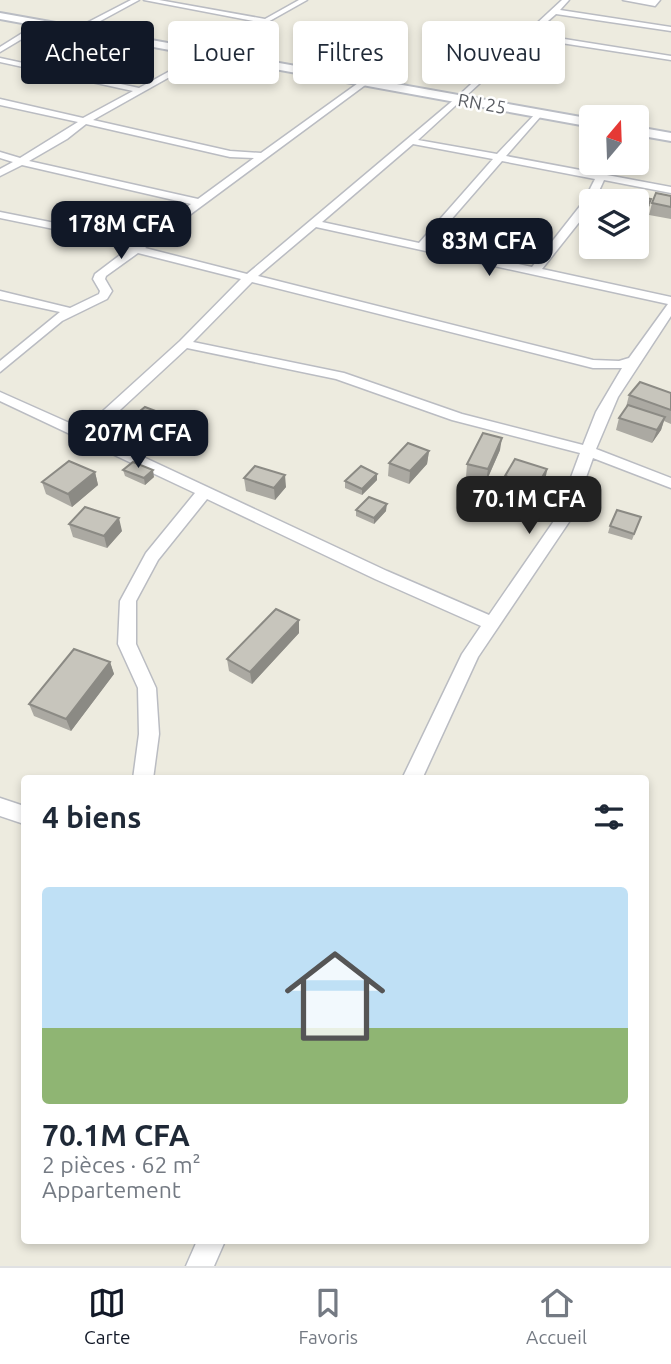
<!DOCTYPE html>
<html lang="fr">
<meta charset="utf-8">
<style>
:root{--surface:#fff;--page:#f2f2f3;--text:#1f2937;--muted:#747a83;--line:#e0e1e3;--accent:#111827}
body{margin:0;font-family:Ubuntu,sans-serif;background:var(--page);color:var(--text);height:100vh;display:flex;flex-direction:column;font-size:26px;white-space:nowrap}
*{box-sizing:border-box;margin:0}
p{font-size:23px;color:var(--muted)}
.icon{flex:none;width:38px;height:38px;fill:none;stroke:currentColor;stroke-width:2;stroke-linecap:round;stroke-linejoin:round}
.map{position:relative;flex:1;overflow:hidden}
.details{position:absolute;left:21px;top:775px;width:628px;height:469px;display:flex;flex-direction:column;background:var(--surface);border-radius:7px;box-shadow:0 4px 10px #0003}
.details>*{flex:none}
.guide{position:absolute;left:21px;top:21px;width:630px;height:63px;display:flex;gap:14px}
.needle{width:46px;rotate:19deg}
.tools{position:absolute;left:579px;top:105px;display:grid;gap:14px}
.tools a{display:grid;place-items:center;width:70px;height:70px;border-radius:7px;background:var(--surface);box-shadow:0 4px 10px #0003;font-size:35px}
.price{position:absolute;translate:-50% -60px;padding:0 16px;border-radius:14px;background:var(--accent);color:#fff;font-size:23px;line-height:46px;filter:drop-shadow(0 2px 4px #0008)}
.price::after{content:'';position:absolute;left:50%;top:42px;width:21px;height:16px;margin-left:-10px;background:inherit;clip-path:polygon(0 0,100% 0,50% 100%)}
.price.current{background:#222;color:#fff}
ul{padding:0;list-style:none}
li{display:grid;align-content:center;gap:14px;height:371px;padding:0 21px}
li+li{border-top:2px solid var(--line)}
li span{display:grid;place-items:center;height:217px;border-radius:7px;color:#555}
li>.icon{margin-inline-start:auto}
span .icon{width:126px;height:126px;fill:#fffc;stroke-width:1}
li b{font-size:30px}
h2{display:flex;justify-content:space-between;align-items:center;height:84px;padding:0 21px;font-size:30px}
.pill{padding:0 24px;border-radius:7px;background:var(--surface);box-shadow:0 4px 10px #0003;font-size:24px;line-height:63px}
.pill.current{background:var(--accent);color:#fff}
.menu{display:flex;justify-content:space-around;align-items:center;height:98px;border-top:2px solid var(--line);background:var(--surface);font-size:19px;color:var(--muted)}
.menu a{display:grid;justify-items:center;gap:4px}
.menu .current{color:var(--accent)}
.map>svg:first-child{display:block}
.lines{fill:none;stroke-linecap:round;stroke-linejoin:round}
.street-casing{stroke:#babcc2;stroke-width:3}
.secondary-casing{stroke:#babdc4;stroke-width:4}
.street{fill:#fff;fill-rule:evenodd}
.secondary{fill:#fff;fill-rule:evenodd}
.wall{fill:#aba9a2}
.shaded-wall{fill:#8b8a84}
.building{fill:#c7c5bc;stroke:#8b8a84;stroke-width:2}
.labels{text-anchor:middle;stroke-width:5;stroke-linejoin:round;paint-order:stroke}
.far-street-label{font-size:18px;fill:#585b61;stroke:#fff}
</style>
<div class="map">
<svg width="671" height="1266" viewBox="0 0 671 1266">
<rect width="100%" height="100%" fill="#edebdf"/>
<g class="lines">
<defs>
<path id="street" d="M131 0H139L80 32 73 30Z
M144 0H159L265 19 299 0H307L93 120 230 151 261 153 361 81 368 83 145 248 247 274 456 98 562 0H569L560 10 671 27V31L556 14 533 34 671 56V60L529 38 418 140 497 154 538 111 541 112V116L506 156 671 187V193L604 180 592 206 542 269 671 297V316L618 397 596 449 671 478V488L593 458 571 519 478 657 422 779H402L462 654 481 626 375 579 207 499 158 560 136 601V644L156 688 159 734 153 779H133L139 734 138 688 118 644 120 601 146 553 195 493 0 401V392L83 429 180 341 241 279 138 253 106 276 105 279 112 291 107 299 62 321 0 372V361L60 312 0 299V291L70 308 99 294 100 291 93 279 95 274 128 249 88 236 0 218V212L90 230 135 244 191 204 22 165 0 176V169L13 162 0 158V152L20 158 78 122 0 105V99L83 118 133 91 0 62V58L139 88 259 22ZM86 124 230 157 254 158 198 199 29 161 67 139ZM413 144 493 159 419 243 322 222ZM502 161 595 179 584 201 532 267 429 245ZM316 227 668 304 629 358 619 361 593 360 258 276ZM252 282 593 368H622L596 412 583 445 462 414 344 373 193 342ZM187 348 336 379 452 420 580 453 556 518 489 615 387 571 94 434Z
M623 0H660L655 6Z
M40 22 47 24 0 52V47Z
M0 798 24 806V824L0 816Z
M197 1241H225L214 1266H186Z"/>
<path id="secondary" d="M0 13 592 119V127L0 19Z
M637 127 671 133V141L637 135Z"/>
</defs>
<!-- street casing -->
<use href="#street" class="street-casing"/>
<!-- secondary casing -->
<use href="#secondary" class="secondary-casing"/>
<!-- street -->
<use href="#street" class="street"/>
<!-- secondary -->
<use href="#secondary" class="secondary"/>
</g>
<!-- wall -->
<path class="wall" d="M671 196V219L649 215 652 203Z
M592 201V219L582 217 585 206Z
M637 201 650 205 647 212 640 211 637 219Z
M671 393V424L664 421 661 430 652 443 616 430 619 418 627 408 626 407 629 395Z
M129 420 176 430 160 444 131 433Z
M500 450 486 482 466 477 467 464Z
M429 451 427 464 409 484 388 476 389 463Z
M547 469 545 482 535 499 503 489 505 476Z
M123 470 154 477 145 485 125 476Z
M95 472 98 485 72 507 46 494 42 482Z
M377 474V480L362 495 345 488V481Z
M244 478 286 487 275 500 246 491Z
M356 510 386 511 374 524 356 516Z
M641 517 632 540 608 533 610 526Z
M69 524 122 531 107 548 73 537Z
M299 620V633L252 684 229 671 227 659Z
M110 662 114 674 71 731 34 716 29 704Z"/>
<!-- shaded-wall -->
<path class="shaded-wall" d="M665 417 661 430 652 443 657 430Z
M174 418 176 430 160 444 158 431Z
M502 438 500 450 486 482 488 469Z
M429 451 427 464 409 484 410 471Z
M547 469 545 482 535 499 537 486Z
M153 470 154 477 145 485 144 478Z
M95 472 98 485 72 507 68 494Z
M377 474V480L362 495V489Z
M285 475 286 487 275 500 274 488Z
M387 504 386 511 374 524V518Z
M119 518 122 531 107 548 104 536Z
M299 620V633L252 684 250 672Z
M110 662 114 674 71 731 66 719Z"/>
<!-- building -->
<path class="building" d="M656 193 671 196V207L652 203Z
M633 196 651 199 648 206 637 204V201H630Z
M590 198 608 201H592V207L585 206Z
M637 205 642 206 637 217Z
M640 382 671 393V410L629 395Z
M628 405 665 417 657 430 619 418Z
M145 407 174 418 158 431 129 420Z
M483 433 502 438 488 469 467 464Z
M408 443 429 451 410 471 389 463Z
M515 459 547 469 537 486 505 476Z
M69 461 95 472 68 494 42 482Z
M133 462 153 470 144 478 123 470Z
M255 466 285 475 274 488 244 478Z
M361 466 377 474 362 489 345 481Z
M369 497 387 504 374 518 356 510Z
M85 507 119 518 104 536 69 524Z
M617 510 641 517 634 534 610 526Z
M276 609 299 620 250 672 227 659Z
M74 649 110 662 66 719 29 704Z"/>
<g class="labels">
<!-- far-street labels -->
<g class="far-street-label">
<text transform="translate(482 104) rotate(10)" y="6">RN 25</text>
</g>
</g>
</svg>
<div class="tools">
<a><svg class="needle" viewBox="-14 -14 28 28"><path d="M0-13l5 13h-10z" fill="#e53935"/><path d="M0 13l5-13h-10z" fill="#747a83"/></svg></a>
<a><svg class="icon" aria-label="layers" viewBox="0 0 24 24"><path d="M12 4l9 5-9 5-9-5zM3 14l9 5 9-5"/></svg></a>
</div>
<b class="price" style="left:121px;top:261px">178M CFA</b>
<b class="price" style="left:489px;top:278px">83M CFA</b>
<b class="price" style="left:138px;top:470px">207M CFA</b>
<b class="price current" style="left:529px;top:536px">70.1M CFA</b>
<div class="guide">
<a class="pill current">Acheter</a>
<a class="pill">Louer</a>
<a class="pill">Filtres</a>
<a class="pill">Nouveau</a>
</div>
<section class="details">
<h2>4 biens<svg class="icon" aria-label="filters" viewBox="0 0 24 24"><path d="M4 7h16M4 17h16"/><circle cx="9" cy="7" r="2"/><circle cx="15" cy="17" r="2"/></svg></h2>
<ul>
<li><span style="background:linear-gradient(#bfe0f5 65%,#8fb573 0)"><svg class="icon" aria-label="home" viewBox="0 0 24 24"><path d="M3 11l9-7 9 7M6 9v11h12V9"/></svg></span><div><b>70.1M CFA</b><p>2 pièces · 62 m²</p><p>Appartement</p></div></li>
</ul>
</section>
</div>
<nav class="menu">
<a class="current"><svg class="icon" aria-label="map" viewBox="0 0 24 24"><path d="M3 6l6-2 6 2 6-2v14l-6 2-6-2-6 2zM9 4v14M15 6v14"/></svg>Carte</a>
<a><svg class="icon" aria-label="saved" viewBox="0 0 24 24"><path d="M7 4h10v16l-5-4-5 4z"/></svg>Favoris</a>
<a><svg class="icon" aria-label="home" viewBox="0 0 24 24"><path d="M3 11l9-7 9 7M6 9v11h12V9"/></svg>Accueil</a>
</nav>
